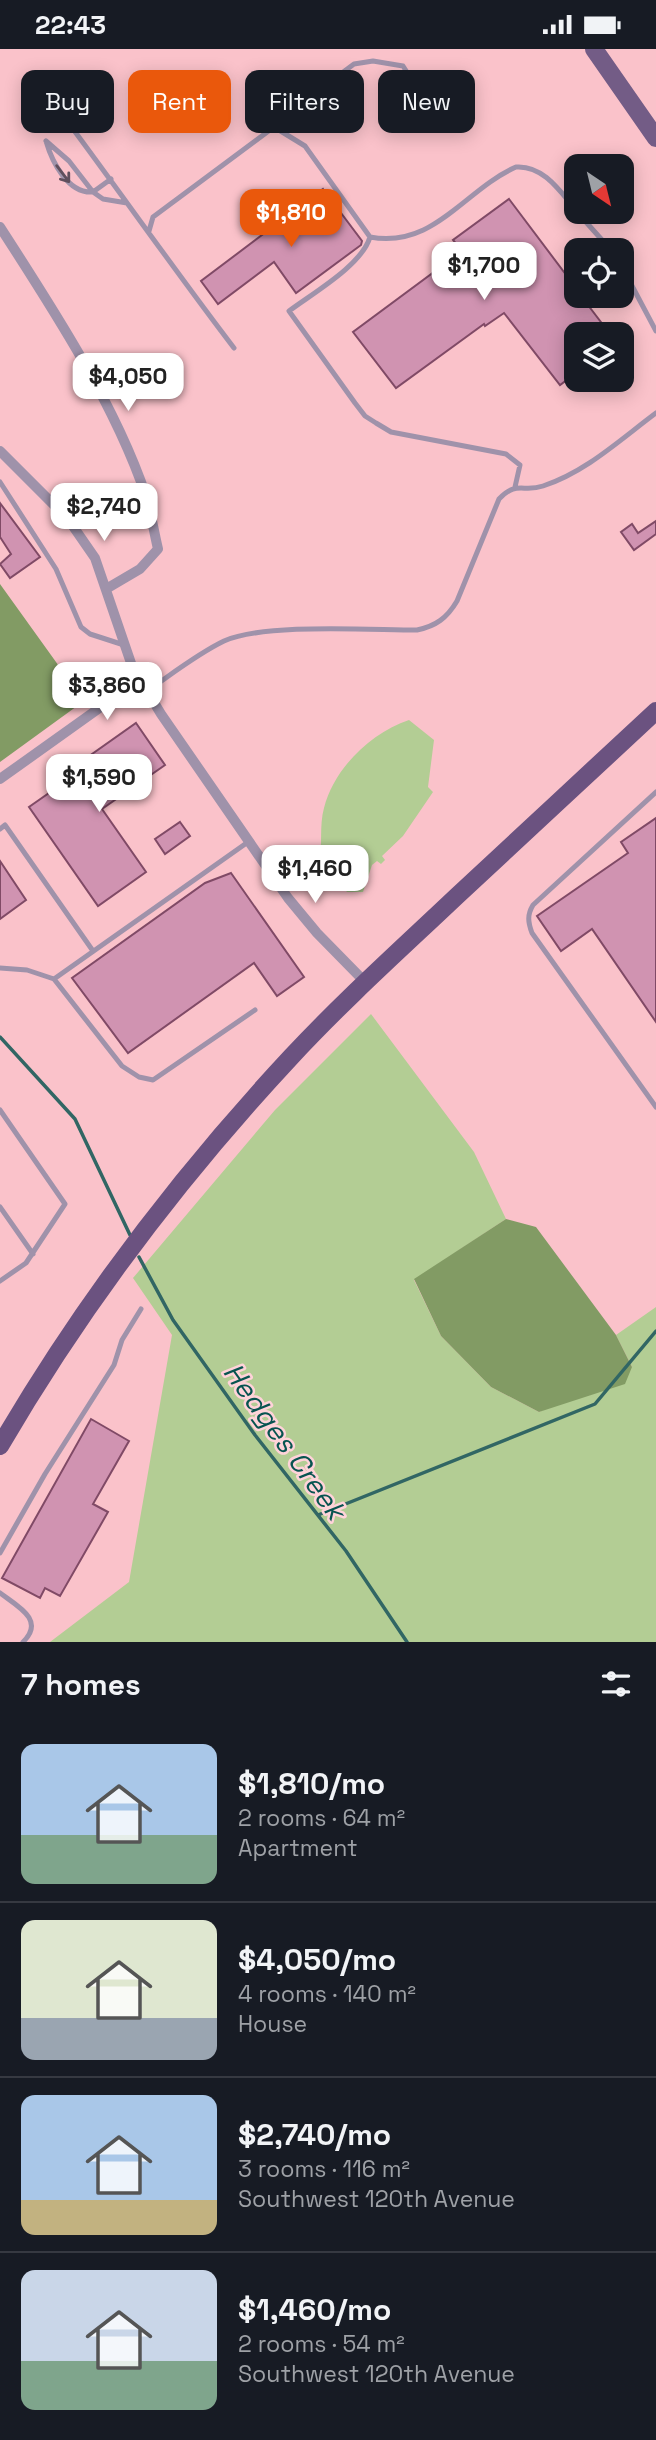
<!DOCTYPE html>
<meta charset="utf-8">
<style>
:root{--surface:#171b24;--page:#20242c;--text:#f1f3f6;--muted:#9ea1a6;--line:#363941;--accent:#ea580c}
body{margin:0;font-family:"Space Grotesk",sans-serif;background:var(--page);color:var(--text);height:100vh;display:flex;flex-direction:column;font-size:26px;white-space:nowrap}
*{box-sizing:border-box;margin:0}
p{font-size:23px;color:var(--muted)}
.icon{flex:none;width:38px;height:38px;fill:none;stroke:currentColor;stroke-width:2;stroke-linecap:round;stroke-linejoin:round}
.map{position:relative;height:1593px;overflow:hidden}
.details{display:flex;flex-direction:column;background:var(--surface);flex:1}
.details>*{flex:none}
.hud{position:absolute;left:21px;top:21px;width:614px;height:63px;display:flex;gap:14px}
.needle{width:46px;rotate:145deg}
.controls{position:absolute;left:564px;top:105px;display:grid;gap:14px}
.controls a{display:grid;place-items:center;width:70px;height:70px;border-radius:14px;background:var(--surface);box-shadow:0 4px 18px #0003;font-size:35px}
.price{position:absolute;translate:-50% -60px;padding:0 16px;border-radius:14px;background:#fff;color:#222;font-size:23px;line-height:46px;filter:drop-shadow(0 2px 4px #0008)}
.price::after{content:'';position:absolute;left:50%;top:42px;width:21px;height:16px;margin-left:-10px;background:inherit;clip-path:polygon(0 0,100% 0,50% 100%)}
.price.current{background:var(--accent);color:#fff}
ul{padding:0;list-style:none}
li{display:flex;align-items:center;gap:21px;height:175px;padding:0 21px}
li+li{border-top:2px solid var(--line)}
li span{display:grid;place-items:center;flex:none;width:196px;height:140px;border-radius:14px;color:#555}
li>.icon{margin-inline-start:auto}
span .icon{width:84px;height:84px;fill:#fffc;stroke-width:1}
li b{font-size:30px}
h2{display:flex;justify-content:space-between;align-items:center;height:84px;padding:0 21px;font-size:30px}
.pill{padding:0 24px;border-radius:14px;background:var(--surface);box-shadow:0 4px 18px #0003;font-size:24px;line-height:63px}
.pill.current{background:var(--accent);color:#fff}
.status{display:flex;justify-content:space-between;align-items:center;height:49px;padding:0 35px;background:var(--surface);direction:ltr}
.status svg{height:19px;fill:currentColor}
.map>svg:first-child{display:block}
.green{fill:#b3cd94}
.forest{fill:#829b64}
.lines{fill:none;stroke-linecap:round;stroke-linejoin:round}
.stream{stroke:#316664;stroke-width:3.5}
.building{fill:#d093b1;stroke:#804a66;stroke-width:2}
.service{stroke:#9f92aa;stroke-width:5}
.minor{stroke:#9f92aa;stroke-width:10}
.primary{stroke:#735c86;stroke-width:18}
.trunk{stroke:#6b5280;stroke-width:18}
.oneway{stroke:#604e5c}
.labels{text-anchor:middle;stroke-width:5;stroke-linejoin:round;paint-order:stroke}
.water-label{font-size:28px;font-style:italic;fill:#075450;stroke:#ffd3d9}
</style>
<div class="status"><b>22:43</b><svg viewBox="0 0 49 12"><path d="M0 12V9h3v3zM5 12V6h3v6zM10 12V3h3v9zM15 12V0h3v12zM26 1h20v11H26zM47 4h2v5h-2z"/></svg></div>
<div class="map">
<svg width="656" height="1593" viewBox="0 0 656 1593">
<rect width="100%" height="100%" fill="#fac2ca"/>
<!-- green -->
<path class="green" d="M409 671 434 691 428 738 433 743 403 787 382 807 385 811 381 815 377 812 372 816 363 843H347L330 822 319 814C323 796 319 777 324 759 334 719 371 684 409 671Z
M371 965 474 1103 506 1170 414 1231 441 1287 491 1338 539 1363 632 1318 616 1286 656 1258V1593H50L129 1533 172 1286 133 1229 275 1061Z"/>
<!-- forest -->
<path class="forest" d="M0 535 84 652 0 713Z
M506 1170 536 1178 616 1286 632 1318 625 1335 539 1363 491 1338 441 1287 414 1230Z"/>
<g class="lines">
<!-- stream -->
<path class="stream" d="M0 988 75 1070 130 1186
M139 1208 173 1271 255 1386 346 1502 407 1593
M318 1466 595 1355 656 1282"/>
</g>
<!-- building -->
<path class="building" d="M468 24 470 47 448 49 447 26Z
M323 140 362 192 361 196 296 244 274 213 218 255 201 232Z
M509 150 576 239V247H581L610 285H576V324L560 336 504 264 485 277 484 275 396 339 353 283 446 214 442 209 458 197 453 191Z
M0 454 40 508 10 529 0 515 11 505 0 488Z
M656 472V485L634 501 621 483 632 475 638 484Z
M136 674 165 716 102 760 146 823 98 857 29 758 89 716 85 710Z
M656 769V973L592 880 561 902 537 867 628 804 621 793Z
M180 773 190 787 165 805 155 790Z
M0 812 26 851 0 870Z
M231 824 304 928 277 947 254 914 128 1004 72 929 205 834Z
M91 1370 129 1392 93 1455 108 1463 60 1547 45 1539 40 1549 2 1529Z"/>
<g class="lines">
<!-- service -->
<path class="service" d="M413 37 436 38
M274 78 279 71 354 15 373 12 403 17 412 31 414 59
M73 80C127 153 179 227 234 299
M46 92 69 112 93 143 103 150 127 154
M46 92C52 113 68 145 93 143L111 130
M577 163 611 201
M149 182 153 168 274 78 305 97 370 188C362 216 313 244 289 262L355 354 365 367 376 374 391 383 506 405 520 416 515 438
M370 188C434 200 464 141 516 118 543 116 560 142 576 161
M621 216 656 282
M0 433 56 520 81 578 90 585 124 596
M147 642C172 625 197 605 224 592 265 574 369 581 417 581 436 577 447 569 457 552L499 450C517 431 523 444 543 437 586 423 621 390 656 364
M656 743 533 856C527 866 528 873 532 884L656 1058
M0 780 5 776 93 902
M0 919 27 921 54 930 248 793
M54 930 122 1017 139 1028 153 1031 255 961
M0 1061 65 1155 26 1214 0 1232
M0 1158 33 1205
M0 1504 45 1425 114 1316 122 1291 141 1260
M0 1544C17 1557 46 1571 23 1593"/>
<!-- minor -->
<path class="minor" d="M0 178C53 260 115 355 146 447 151 464 154 483 158 500L140 520 106 540
M0 402 68 470 95 509 132 617 161 665 288 849 317 884 365 933
M0 730 140 630"/>
<!-- primary -->
<path class="primary" d="M594 0 656 89"/>
<!-- trunk -->
<path class="trunk" d="M0 1397C81 1258 181 1126 291 1008 344 951 402 899 458 846 524 785 590 723 656 662"/>
</g>
<!-- one-way arrows -->
<defs><path id="oneway-shaft" d="M-6 0H5M1.5-3L5.5 0L1.5 3" fill="none" stroke-width="1.6" stroke-linecap="round" stroke-linejoin="round" transform="scale(1.75)"/></defs>
<use class="oneway" href="#oneway-shaft" transform="translate(63 125) rotate(53)"/>
<g class="labels">
<!-- water labels -->
<g class="water-label">
<text transform="translate(285 1392) rotate(54)" y="10">Hedges Creek</text>
</g>
</g>
</svg>
<div class="controls">
<a><svg class="needle" viewBox="-14 -14 28 28"><path d="M0-13l5 13h-10z" fill="#e53935"/><path d="M0 13l5-13h-10z" fill="#9ea1a6"/></svg></a>
<a><svg class="icon" aria-label="locate" viewBox="0 0 24 24"><circle cx="12" cy="12" r="6"/><path d="M12 2v4M12 18v4M2 12h4M18 12h4"/></svg></a>
<a><svg class="icon" aria-label="layers" viewBox="0 0 24 24"><path d="M12 4l9 5-9 5-9-5zM3 14l9 5 9-5"/></svg></a>
</div>
<b class="price current" style="left:291px;top:200px">$1,810</b>
<b class="price" style="left:484px;top:253px">$1,700</b>
<b class="price" style="left:128px;top:364px">$4,050</b>
<b class="price" style="left:104px;top:494px">$2,740</b>
<b class="price" style="left:107px;top:673px">$3,860</b>
<b class="price" style="left:99px;top:765px">$1,590</b>
<b class="price" style="left:315px;top:856px">$1,460</b>
<div class="hud">
<a class="pill">Buy</a>
<a class="pill current">Rent</a>
<a class="pill">Filters</a>
<a class="pill">New</a>
</div>
</div>
<section class="details">
<h2>7 homes<svg class="icon" aria-label="filters" viewBox="0 0 24 24"><path d="M4 7h16M4 17h16"/><circle cx="9" cy="7" r="2"/><circle cx="15" cy="17" r="2"/></svg></h2>
<ul>
<li><span style="background:linear-gradient(#a9c7e8 65%,#7fa58c 0)"><svg class="icon" aria-label="home" viewBox="0 0 24 24"><path d="M3 11l9-7 9 7M6 9v11h12V9"/></svg></span><div><b>$1,810/mo</b><p>2 rooms · 64 m²</p><p>Apartment</p></div></li>
<li><span style="background:linear-gradient(#dfe7d0 70%,#9aa5b1 0)"><svg class="icon" aria-label="home" viewBox="0 0 24 24"><path d="M3 11l9-7 9 7M6 9v11h12V9"/></svg></span><div><b>$4,050/mo</b><p>4 rooms · 140 m²</p><p>House</p></div></li>
<li><span style="background:linear-gradient(#a9c7e8 75%,#c2b280 0)"><svg class="icon" aria-label="home" viewBox="0 0 24 24"><path d="M3 11l9-7 9 7M6 9v11h12V9"/></svg></span><div><b>$2,740/mo</b><p>3 rooms · 116 m²</p><p>Southwest 120th Avenue</p></div></li>
<li><span style="background:linear-gradient(#c9d6e8 65%,#7fa58c 0)"><svg class="icon" aria-label="home" viewBox="0 0 24 24"><path d="M3 11l9-7 9 7M6 9v11h12V9"/></svg></span><div><b>$1,460/mo</b><p>2 rooms · 54 m²</p><p>Southwest 120th Avenue</p></div></li>
</ul>
</section>
